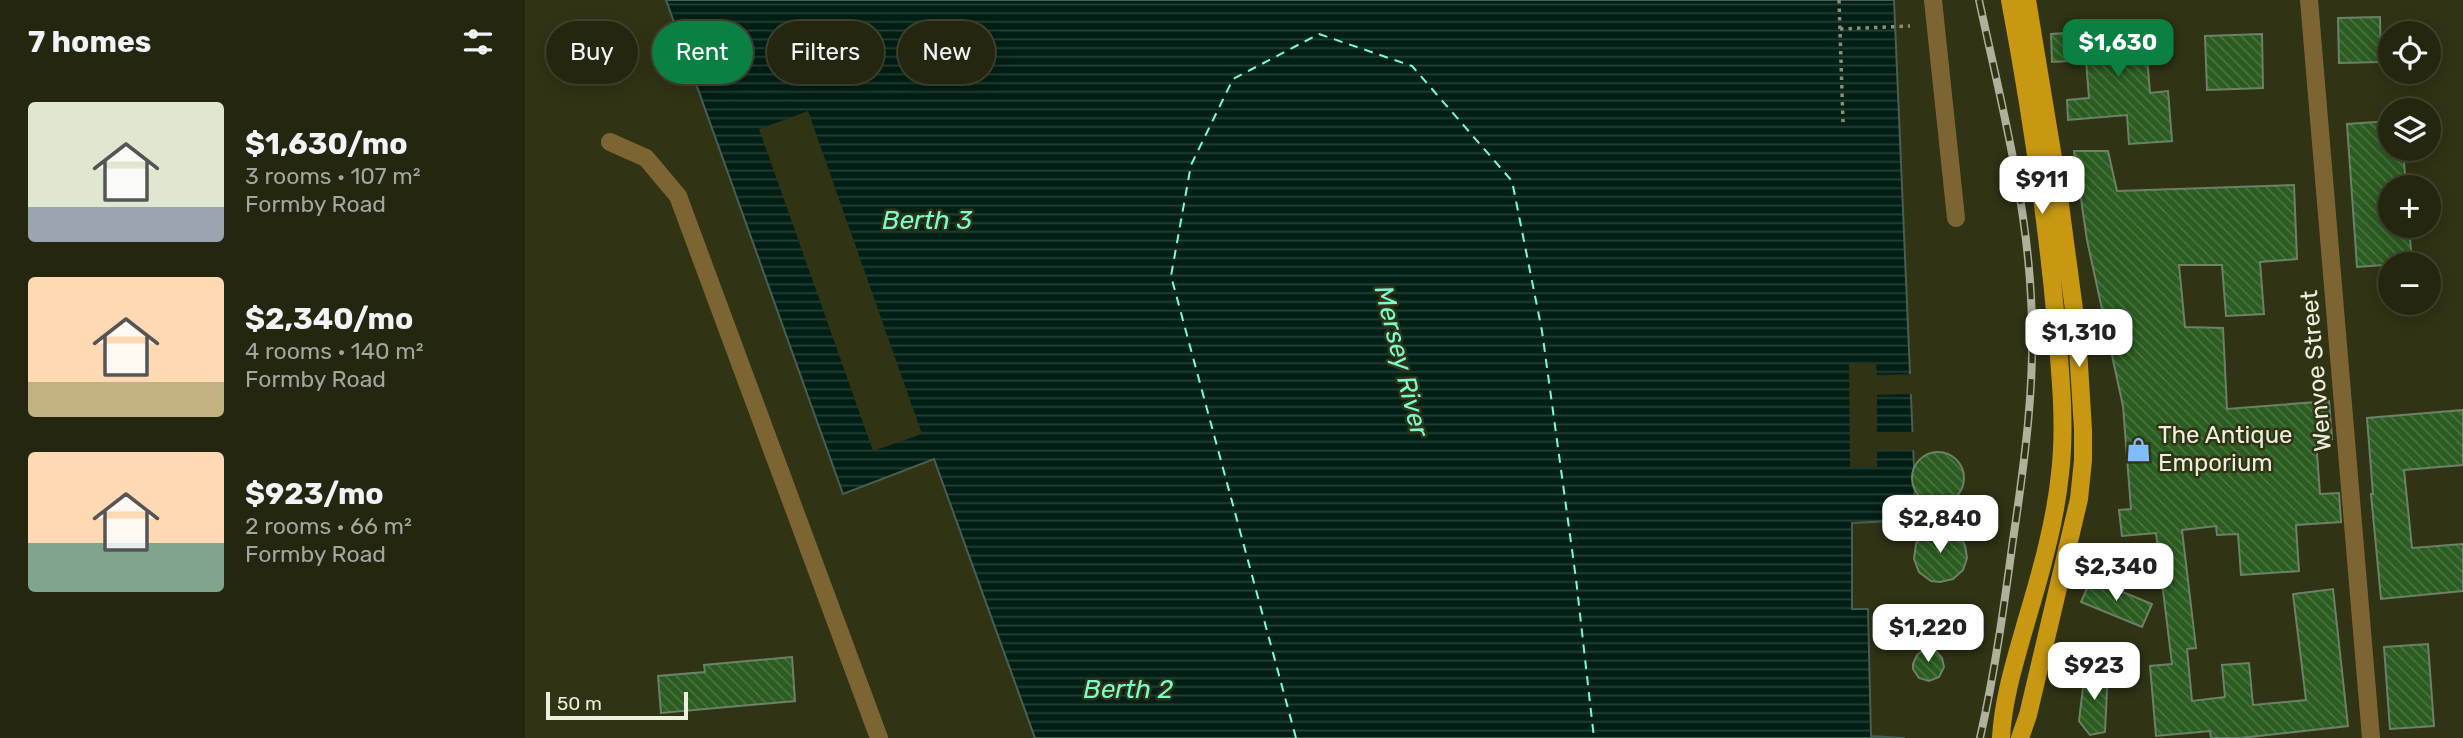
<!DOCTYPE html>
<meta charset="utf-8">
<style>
:root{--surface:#252610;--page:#2d2e19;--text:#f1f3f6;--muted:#a3a59f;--line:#424330;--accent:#0b8043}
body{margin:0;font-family:Rubik,sans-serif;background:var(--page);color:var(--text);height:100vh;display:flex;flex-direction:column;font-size:26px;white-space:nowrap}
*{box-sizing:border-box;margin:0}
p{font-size:23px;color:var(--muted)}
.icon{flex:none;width:38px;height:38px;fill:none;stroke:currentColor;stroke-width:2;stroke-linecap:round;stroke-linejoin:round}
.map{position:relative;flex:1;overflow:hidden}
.sheet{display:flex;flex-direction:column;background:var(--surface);width:525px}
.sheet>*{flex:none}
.banner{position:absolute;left:21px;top:21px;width:665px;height:63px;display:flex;gap:14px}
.controls{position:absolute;left:1853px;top:21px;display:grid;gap:14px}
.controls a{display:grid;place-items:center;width:63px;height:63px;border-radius:50%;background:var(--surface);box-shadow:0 4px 18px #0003,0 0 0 2px var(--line);font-size:35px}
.scale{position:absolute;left:21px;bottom:18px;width:142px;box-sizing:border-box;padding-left:7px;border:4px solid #eef0df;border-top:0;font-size:19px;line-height:24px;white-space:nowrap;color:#eef0df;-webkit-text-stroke:5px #313315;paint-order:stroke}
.price{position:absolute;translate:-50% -60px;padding:0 16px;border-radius:14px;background:#fff;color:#222;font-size:23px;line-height:46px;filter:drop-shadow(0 2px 4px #0008)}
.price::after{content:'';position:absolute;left:50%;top:42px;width:21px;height:16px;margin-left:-10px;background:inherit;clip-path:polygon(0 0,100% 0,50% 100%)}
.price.active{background:var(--accent);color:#fff}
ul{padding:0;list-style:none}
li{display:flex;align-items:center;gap:21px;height:175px;padding:0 28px}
li span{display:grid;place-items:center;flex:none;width:196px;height:140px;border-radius:7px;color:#555}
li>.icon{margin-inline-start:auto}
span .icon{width:84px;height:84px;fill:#fffc;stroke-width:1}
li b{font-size:30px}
h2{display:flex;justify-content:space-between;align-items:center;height:84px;padding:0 28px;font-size:30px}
.tag{padding:0 24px;border-radius:32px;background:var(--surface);box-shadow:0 4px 18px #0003,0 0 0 2px var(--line);font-size:24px;line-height:63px}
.tag.active{background:var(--accent);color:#fff}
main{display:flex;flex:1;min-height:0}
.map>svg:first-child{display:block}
.water{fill:url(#water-rules);stroke:#485e52;stroke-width:2}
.pier{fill:#313315}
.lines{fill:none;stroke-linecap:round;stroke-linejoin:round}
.ferry{stroke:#7afecf;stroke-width:2;stroke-dasharray:9 7;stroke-linecap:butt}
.building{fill:url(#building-back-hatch);stroke:#6c8167;stroke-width:2}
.path{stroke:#8c8e76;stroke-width:3.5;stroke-dasharray:3.5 5;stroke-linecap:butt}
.minor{stroke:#7d6533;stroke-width:18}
.major{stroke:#c89813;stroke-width:18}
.rail-casing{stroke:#afb19c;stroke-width:8}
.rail{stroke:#313315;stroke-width:5;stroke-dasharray:16;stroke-linecap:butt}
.labels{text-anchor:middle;stroke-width:5;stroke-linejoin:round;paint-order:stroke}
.street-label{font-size:24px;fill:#eef0df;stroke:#313315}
.poi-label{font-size:24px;fill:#eef0df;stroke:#313315;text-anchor:start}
.water-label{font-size:26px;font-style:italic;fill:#7afecf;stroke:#313315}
</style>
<main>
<section class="sheet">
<h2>7 homes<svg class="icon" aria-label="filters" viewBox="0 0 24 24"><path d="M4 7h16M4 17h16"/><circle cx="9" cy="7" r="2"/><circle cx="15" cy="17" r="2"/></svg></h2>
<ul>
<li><span style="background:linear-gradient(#dfe7d0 75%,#9aa5b1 0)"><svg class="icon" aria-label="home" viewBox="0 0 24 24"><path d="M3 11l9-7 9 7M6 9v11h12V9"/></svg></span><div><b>$1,630/mo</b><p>3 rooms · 107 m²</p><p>Formby Road</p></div></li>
<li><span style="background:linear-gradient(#ffd9b3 75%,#c2b280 0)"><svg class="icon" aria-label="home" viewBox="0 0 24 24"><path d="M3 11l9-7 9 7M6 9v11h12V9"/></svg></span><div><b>$2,340/mo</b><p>4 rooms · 140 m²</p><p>Formby Road</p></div></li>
<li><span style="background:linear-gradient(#ffd9b3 65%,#7fa58c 0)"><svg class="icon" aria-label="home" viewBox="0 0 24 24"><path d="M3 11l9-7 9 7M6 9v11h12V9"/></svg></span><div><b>$923/mo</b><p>2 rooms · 66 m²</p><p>Formby Road</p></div></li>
</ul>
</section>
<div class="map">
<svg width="1938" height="738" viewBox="0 0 1938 738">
<defs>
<pattern id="water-rules" width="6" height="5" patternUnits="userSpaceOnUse" patternTransform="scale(1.75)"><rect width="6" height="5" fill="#011f15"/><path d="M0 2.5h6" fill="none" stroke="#264037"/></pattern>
<pattern id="building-back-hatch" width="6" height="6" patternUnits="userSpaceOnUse" patternTransform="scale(1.75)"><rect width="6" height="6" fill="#2b5c20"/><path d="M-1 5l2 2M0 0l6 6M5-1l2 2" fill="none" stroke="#4a7440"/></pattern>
</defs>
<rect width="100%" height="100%" fill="#313315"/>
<!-- water -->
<path class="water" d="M141 0H1369L1390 490 1385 520 1327 523V609H1343L1346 736 1380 738H510L409 459 318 494Z"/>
<!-- pier -->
<path class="pier" d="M283 111 397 434 348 451 234 129Z
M1351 363 1352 375 1388 374 1389 394 1352 395V432H1391L1392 450H1352V467H1325L1324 364Z"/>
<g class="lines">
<!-- ferry -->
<path class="ferry" d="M771 738 646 276 666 165 708 79 794 34 887 66 987 181 1017 331 1051 579 1069 738"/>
</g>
<!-- building -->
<path class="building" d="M1855 17 1856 62 1814 63 1813 18Z
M1635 27 1637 57H1622L1625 93 1643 91 1647 141 1604 144 1602 115 1543 120 1542 100 1564 98 1561 60 1527 62 1526 34Z
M1737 34 1738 88 1682 90 1680 36Z
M1866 121V149H1878L1881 187H1866V226H1884L1887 263 1832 267 1822 124Z
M1549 151H1583L1592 191 1769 185 1772 259 1735 262 1739 314 1701 316 1697 265H1654L1660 327 1698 328 1702 409 1804 401 1807 439 1791 440 1795 494 1814 493 1816 522 1771 525 1774 571 1716 575 1713 534 1692 535 1691 526 1657 530 1671 648 1662 649 1667 701 1700 697 1697 665 1724 663 1728 705 1781 700 1768 594 1808 589 1823 726 1715 738H1686L1685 731 1631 736 1625 666 1647 664 1631 533 1597 536 1594 510 1606 509 1598 406 1562 240Z
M1938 410V465L1879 470 1887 548 1938 544V591L1856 599 1846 494H1848L1842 418Z
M1387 478a26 26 0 1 1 52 0a26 26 0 1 1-52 0Z
M1414 526 1433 535 1440 545 1442 558 1438 570 1428 579 1415 582 1406 581 1394 572 1389 559 1391 544 1394 539Z
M1566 579 1627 604 1617 627 1556 602Z
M1406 608 1417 615 1423 628 1407 641 1398 640 1391 631 1389 622 1394 613Z
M1405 644 1417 658 1419 667 1414 677 1404 681 1394 678 1388 669V664L1392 655Z
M1903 644 1909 726 1865 729 1859 647Z
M267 657 270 701 136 713 133 676 180 672 179 665Z
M1583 669 1580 732 1565 735 1554 721 1560 671Z"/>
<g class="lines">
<!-- path -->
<path class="path" d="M1314 0 1318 122
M1315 29 1385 26"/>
<!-- minor -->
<path class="minor" d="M1408 0 1431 218
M1784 0 1846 738
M85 142 121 158 153 196 354 738"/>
<!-- major -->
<path class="major" d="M1476 738C1478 698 1491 658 1502 619 1516 572 1530 523 1535 474 1541 423 1535 371 1531 321 1521 213 1505 106 1485 0
M1495 738 1503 715 1554 499 1558 460V430L1552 332 1532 182 1502 0"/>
<defs>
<path id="rail" d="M1454 0C1475 98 1501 197 1506 297 1511 379 1500 459 1488 540 1479 606 1470 672 1455 738"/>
</defs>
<!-- rail casing -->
<use href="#rail" class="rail-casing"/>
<!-- rail -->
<use href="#rail" class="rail"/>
</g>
<!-- icons -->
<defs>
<symbol id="shop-bare" viewBox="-9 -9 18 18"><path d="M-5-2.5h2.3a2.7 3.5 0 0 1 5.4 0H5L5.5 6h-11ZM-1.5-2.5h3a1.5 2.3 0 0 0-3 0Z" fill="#81bdfa" stroke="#313315" stroke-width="2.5" paint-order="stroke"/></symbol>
</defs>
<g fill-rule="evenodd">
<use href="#shop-bare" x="1596" y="432" width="35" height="35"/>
</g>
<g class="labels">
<!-- street labels -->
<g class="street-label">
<text transform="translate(1791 371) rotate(-95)" y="8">Wenvoe Street</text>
</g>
<!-- poi labels -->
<g class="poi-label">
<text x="1633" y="443">The Antique<tspan x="1633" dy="28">Emporium</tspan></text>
</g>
<!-- water labels -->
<g class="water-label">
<text x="402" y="229">Berth 3</text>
<text transform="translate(877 361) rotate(76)" y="9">Mersey River</text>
<text x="603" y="698">Berth 2</text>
</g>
</g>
</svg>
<div class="controls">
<a><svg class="icon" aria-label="locate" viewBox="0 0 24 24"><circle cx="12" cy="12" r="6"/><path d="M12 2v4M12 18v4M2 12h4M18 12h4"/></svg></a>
<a><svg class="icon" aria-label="layers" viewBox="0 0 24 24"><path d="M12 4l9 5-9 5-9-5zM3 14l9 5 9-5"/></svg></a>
<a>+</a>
<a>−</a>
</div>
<div class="scale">50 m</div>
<b class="price active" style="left:1593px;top:79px">$1,630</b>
<b class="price" style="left:1517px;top:216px">$911</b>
<b class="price" style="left:1554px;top:369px">$1,310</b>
<b class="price" style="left:1415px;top:555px">$2,840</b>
<b class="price" style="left:1591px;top:603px">$2,340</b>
<b class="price" style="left:1403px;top:664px">$1,220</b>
<b class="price" style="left:1569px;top:702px">$923</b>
<div class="banner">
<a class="tag">Buy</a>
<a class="tag active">Rent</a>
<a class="tag">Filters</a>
<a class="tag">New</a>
</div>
</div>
</main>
